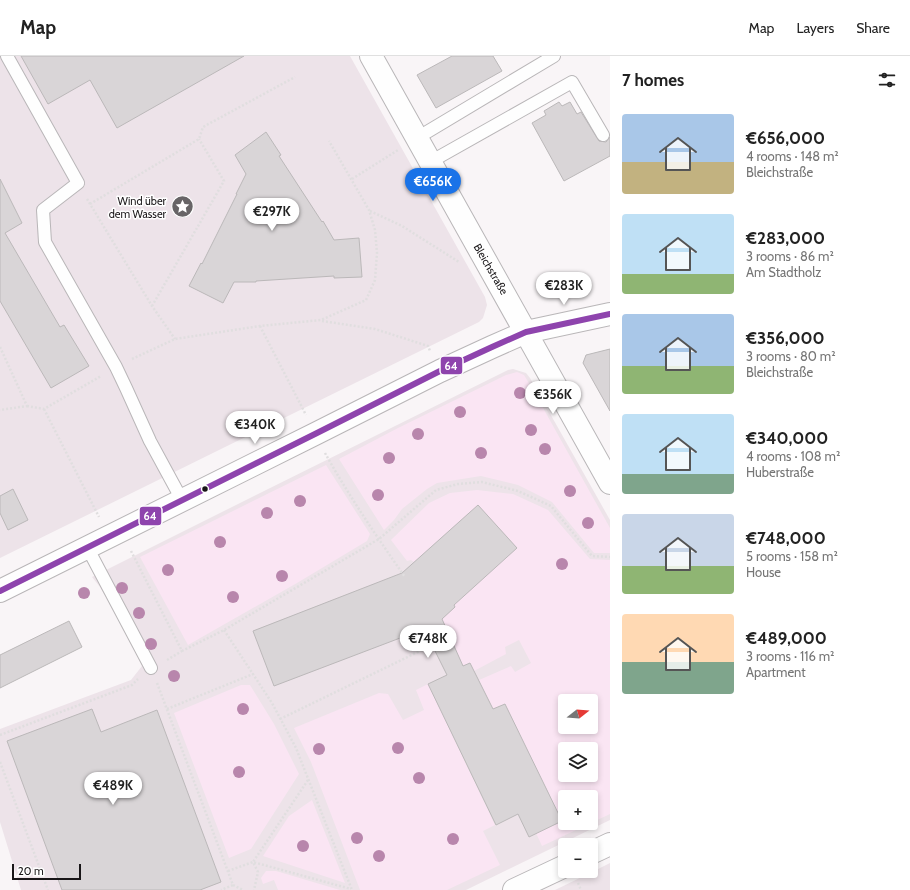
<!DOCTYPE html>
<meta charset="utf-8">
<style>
:root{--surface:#fff;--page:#f2f2f2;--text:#222;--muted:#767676;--line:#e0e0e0;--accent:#1a73e8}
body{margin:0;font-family:Cabin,sans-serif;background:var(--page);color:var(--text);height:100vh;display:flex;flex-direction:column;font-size:15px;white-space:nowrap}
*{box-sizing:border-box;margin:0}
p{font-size:13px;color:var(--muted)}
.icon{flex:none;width:22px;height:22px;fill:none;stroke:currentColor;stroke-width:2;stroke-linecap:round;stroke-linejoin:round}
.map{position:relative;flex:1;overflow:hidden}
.side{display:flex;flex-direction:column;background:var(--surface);width:300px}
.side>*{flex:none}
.needle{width:26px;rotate:73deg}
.buttons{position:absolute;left:558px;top:638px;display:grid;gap:8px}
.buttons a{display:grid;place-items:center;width:40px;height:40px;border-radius:4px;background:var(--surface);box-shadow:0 2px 6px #0003;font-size:20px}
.scale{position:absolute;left:12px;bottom:10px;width:69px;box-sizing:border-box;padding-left:4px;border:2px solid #191618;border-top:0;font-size:11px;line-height:14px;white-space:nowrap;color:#191618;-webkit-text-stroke:3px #fff;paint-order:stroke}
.price{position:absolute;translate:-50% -34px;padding:0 9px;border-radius:14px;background:#fff;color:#222;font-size:13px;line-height:26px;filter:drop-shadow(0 1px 2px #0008)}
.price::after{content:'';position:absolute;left:50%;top:24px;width:12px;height:9px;margin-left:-6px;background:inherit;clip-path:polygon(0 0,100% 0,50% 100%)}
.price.active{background:var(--accent);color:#fff}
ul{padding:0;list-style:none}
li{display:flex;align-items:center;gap:12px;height:100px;padding:0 12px}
li span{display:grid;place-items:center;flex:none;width:112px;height:80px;border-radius:4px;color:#555}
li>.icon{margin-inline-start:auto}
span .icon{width:48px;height:48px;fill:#fffc;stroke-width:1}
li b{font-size:17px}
h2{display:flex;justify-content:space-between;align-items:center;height:48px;padding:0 12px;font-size:17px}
header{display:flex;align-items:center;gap:24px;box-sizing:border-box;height:56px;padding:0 20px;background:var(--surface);border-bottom:1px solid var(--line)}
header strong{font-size:19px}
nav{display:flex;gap:22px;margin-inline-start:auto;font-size:14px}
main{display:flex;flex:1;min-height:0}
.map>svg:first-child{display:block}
.built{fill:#ede3e9;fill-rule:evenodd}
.green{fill:#fae5f3;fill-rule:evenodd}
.building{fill:#d9d5d7;stroke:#bbb8b9}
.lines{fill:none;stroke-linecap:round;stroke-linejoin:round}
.service-casing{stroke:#b9b6b8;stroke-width:14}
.minor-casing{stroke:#b9b6b8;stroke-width:24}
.secondary-casing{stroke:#b9b6b8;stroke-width:24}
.path{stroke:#e0dedf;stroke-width:2.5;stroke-dasharray:2 2;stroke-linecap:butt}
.service{stroke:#fefefe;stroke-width:12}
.minor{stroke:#fefefe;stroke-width:22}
.secondary{stroke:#fefefe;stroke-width:22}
.bus-1-casing{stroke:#fff;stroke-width:9}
.bus-1{stroke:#8e44ad;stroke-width:6}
.tree{fill:#b886ac}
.bus-dot{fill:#191618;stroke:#fff;stroke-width:1.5}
.labels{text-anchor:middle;stroke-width:3;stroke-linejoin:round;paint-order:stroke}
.poi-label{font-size:11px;fill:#191618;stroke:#fff;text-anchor:end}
.street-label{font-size:11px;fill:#191618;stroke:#fff}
.line-badge{stroke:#fff;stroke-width:1.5}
.badge-label{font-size:11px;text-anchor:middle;font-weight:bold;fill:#fff}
</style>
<header>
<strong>Map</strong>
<nav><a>Map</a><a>Layers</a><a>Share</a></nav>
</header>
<main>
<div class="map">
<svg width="610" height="834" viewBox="0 0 610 834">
<rect width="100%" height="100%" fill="#f9f5f7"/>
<!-- built -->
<path class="built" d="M0 0H350L485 241 487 249 483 262 479 266 0 502Z
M513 313 526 317 530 322 610 464V764L466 834H21L0 766V673L131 624 142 610 138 599 100 531 92 521 226 454 508 314ZM565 645H591V671H565ZM565 693H591V719H565ZM565 741H591V767H565Z
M610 807V834H555L590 817Z"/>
<!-- green -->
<path class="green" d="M517 316 524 319 533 334 610 472V497H594L552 446 518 429 481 420 437 427 427 433 402 453 394 464 384 474 339 403 398 372 506 319Z
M326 409 370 478 367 485 297 527 188 589 140 501Z
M477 434 513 438 548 454 590 503 610 504V758L591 767V741H565V767H591L542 790 536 777 562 765 505 648 493 653 479 624 511 610 515 616 531 607 519 584 505 591 506 598 474 615 470 607 463 610 442 563 455 551 454 549 516 492 478 450 414 506 411 504 407 505 391 484 429 447 450 437ZM565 645H591V671H565ZM565 693H591V719H565Z
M428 628 495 769 483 775 500 809 447 834H360L311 706 294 672 379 637 388 638 403 664 424 654 416 634Z
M241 629H250L274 668 299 718 251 793 229 802 174 657Z
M312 744 345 827 263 800 289 760Z
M266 815H276L340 834H278L274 824 263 828 261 822Z"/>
<!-- building -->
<path class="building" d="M21 0H244L117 72 90 24 48 48Z
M452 0H493L502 15 436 52 417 19Z
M559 46 562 50 570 46 577 58 581 56 599 85 606 86 610 81V100L564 125 532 67 546 59 544 55Z
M266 76 281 99 279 100 322 166 323 165 334 184 359 182 362 221 334 222V220L256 225V226H234L223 247 189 230 201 207 202 208 237 138H236L246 118 235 99Z
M0 123 22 167 5 177 60 271 64 269 89 310 51 332 0 245Z
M610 293V355L583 307 586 299Z
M13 433 28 464 8 474 0 457V440Z
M478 449 517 492 454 549 455 551 442 563 463 610 470 607 493 653 505 648 562 765 529 781 518 758 496 769 428 628 447 619 424 573 409 580 408 579 274 630 253 575 402 517Z
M69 565 82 591 0 632V599Z
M92 653 101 676 157 654 221 826 200 834H62L7 685Z"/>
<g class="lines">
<defs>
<path id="service" d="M7 0 78 127 43 154 45 186 116 311 126 332 150 385 182 444
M417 82 554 0
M430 106 572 26 603 79
M87 491 151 612"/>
<path id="minor" d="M371 0 610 427
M591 797 610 788
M514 834 565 810"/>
<path id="secondary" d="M0 535 315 378 440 315 492 291 526 276 610 258"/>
</defs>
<!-- service casing -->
<use href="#service" class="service-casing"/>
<!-- minor casing -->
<use href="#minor" class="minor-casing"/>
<!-- secondary casing -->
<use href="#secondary" class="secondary-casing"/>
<!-- path -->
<path class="path" d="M352 123 398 94
M87 143 152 250 175 283
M90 148 199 83 203 71 295 21
M370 155 402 170 459 206
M152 250 224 125 199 83
M322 265 375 273 428 290 430 295
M260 270 306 359
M0 291 27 350 0 354
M132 303 175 283 260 270 321 264 366 244 375 224 377 197 375 174 369 154 329 85
M27 350 44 353 101 320
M44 353 99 461
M325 397C349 440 377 481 405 521
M131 495 182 595 224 574 379 483 436 434 458 428 482 426 518 435 551 450 592 500 610 501
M224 574 272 647 296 692 352 834
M167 604 182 595
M157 627 233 829 221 834
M167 653 253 618
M280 663 422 594
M0 679 132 629 138 623
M0 706 48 834
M308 724 253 806 351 833
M228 815 253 806 258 816 254 834
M578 827 581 834
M233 829 243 834"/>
<!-- service -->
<use href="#service" class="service"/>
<!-- minor -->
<use href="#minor" class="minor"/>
<!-- secondary -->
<use href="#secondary" class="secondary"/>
<defs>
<path id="bus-1" d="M0 535 315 378 440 315 492 291 526 276 610 258"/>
</defs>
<!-- bus-1 casing -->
<use href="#bus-1" class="bus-1-casing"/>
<!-- bus-1 -->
<use href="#bus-1" class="bus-1"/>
</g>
<!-- trees -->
<g class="tree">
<circle cx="520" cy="337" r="6"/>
<circle cx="460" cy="356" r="6"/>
<circle cx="531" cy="374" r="6"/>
<circle cx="418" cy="378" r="6"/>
<circle cx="545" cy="393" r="6"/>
<circle cx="481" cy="397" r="6"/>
<circle cx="389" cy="402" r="6"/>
<circle cx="570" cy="435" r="6"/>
<circle cx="378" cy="439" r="6"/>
<circle cx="300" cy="445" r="6"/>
<circle cx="267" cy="457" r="6"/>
<circle cx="588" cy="467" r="6"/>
<circle cx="220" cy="486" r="6"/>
<circle cx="562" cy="508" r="6"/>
<circle cx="168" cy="514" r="6"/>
<circle cx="282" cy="520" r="6"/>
<circle cx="122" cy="532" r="6"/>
<circle cx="84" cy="537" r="6"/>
<circle cx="233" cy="541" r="6"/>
<circle cx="139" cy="557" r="6"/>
<circle cx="151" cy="588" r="6"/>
<circle cx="174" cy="620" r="6"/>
<circle cx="243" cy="653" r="6"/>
<circle cx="398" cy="692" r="6"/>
<circle cx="319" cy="693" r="6"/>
<circle cx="239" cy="716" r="6"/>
<circle cx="419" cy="722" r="6"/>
<circle cx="357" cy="782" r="6"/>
<circle cx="453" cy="783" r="6"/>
<circle cx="303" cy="790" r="6"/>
<circle cx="379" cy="800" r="6"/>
</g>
<!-- icons -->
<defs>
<symbol id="sight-disc" viewBox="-11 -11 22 22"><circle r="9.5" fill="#676466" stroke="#fff"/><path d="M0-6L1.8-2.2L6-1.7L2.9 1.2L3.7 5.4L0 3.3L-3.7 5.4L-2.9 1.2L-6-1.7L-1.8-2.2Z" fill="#fff"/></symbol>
</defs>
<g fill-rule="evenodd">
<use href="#sight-disc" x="170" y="138" width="25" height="25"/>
</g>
<!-- markers -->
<circle class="bus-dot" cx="205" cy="433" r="3.5"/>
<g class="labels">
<!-- poi labels -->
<g class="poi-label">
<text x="166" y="149">Wind über<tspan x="166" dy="13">dem Wasser</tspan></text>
</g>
<!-- street labels -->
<g class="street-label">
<text transform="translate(491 213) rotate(60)" y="4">Bleichstraße</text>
</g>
</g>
<g class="line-badge">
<rect x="440" y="300" width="23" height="19" rx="4" fill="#8e44ad"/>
<rect x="139" y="450" width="23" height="20" rx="4" fill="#8e44ad"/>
</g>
<g class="badge-label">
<text x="451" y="314">64</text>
<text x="150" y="464">64</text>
</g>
</svg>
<div class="buttons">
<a><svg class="needle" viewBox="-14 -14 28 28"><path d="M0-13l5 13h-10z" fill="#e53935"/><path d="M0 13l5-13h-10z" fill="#767676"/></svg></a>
<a><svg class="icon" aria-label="layers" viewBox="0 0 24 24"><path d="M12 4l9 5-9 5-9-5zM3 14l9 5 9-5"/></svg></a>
<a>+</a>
<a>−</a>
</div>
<div class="scale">20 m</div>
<b class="price active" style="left:433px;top:146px">€656K</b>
<b class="price" style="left:272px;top:176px">€297K</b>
<b class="price" style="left:564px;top:250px">€283K</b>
<b class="price" style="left:553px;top:359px">€356K</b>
<b class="price" style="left:255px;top:389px">€340K</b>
<b class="price" style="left:428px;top:603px">€748K</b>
<b class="price" style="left:113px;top:750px">€489K</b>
</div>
<section class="side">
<h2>7 homes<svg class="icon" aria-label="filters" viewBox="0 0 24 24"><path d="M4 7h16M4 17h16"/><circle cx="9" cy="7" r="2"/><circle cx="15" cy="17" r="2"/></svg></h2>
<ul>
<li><span style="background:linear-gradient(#a9c7e8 60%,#c2b280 0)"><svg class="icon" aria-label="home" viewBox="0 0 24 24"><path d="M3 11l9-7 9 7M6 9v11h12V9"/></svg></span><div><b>€656,000</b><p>4 rooms · 148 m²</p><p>Bleichstraße</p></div></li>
<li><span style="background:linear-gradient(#bfe0f5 75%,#8fb573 0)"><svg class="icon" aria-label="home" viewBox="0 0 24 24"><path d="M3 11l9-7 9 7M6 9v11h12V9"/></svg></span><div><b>€283,000</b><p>3 rooms · 86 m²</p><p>Am Stadtholz</p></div></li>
<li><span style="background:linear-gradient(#a9c7e8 65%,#8fb573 0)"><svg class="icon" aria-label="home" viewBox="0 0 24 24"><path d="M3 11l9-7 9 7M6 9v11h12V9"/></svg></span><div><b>€356,000</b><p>3 rooms · 80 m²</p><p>Bleichstraße</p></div></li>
<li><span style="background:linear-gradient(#bfe0f5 75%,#7fa58c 0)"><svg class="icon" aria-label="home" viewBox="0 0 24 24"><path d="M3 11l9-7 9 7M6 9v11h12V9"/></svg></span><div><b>€340,000</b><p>4 rooms · 108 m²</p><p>Huberstraße</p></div></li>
<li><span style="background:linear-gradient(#c9d6e8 65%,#8fb573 0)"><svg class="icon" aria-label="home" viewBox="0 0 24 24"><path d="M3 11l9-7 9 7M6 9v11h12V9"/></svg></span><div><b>€748,000</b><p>5 rooms · 158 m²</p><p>House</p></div></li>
<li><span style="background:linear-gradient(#ffd9b3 60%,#7fa58c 0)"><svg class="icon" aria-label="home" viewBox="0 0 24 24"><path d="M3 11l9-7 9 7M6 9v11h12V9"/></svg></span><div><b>€489,000</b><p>3 rooms · 116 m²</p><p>Apartment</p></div></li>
</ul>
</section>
</main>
